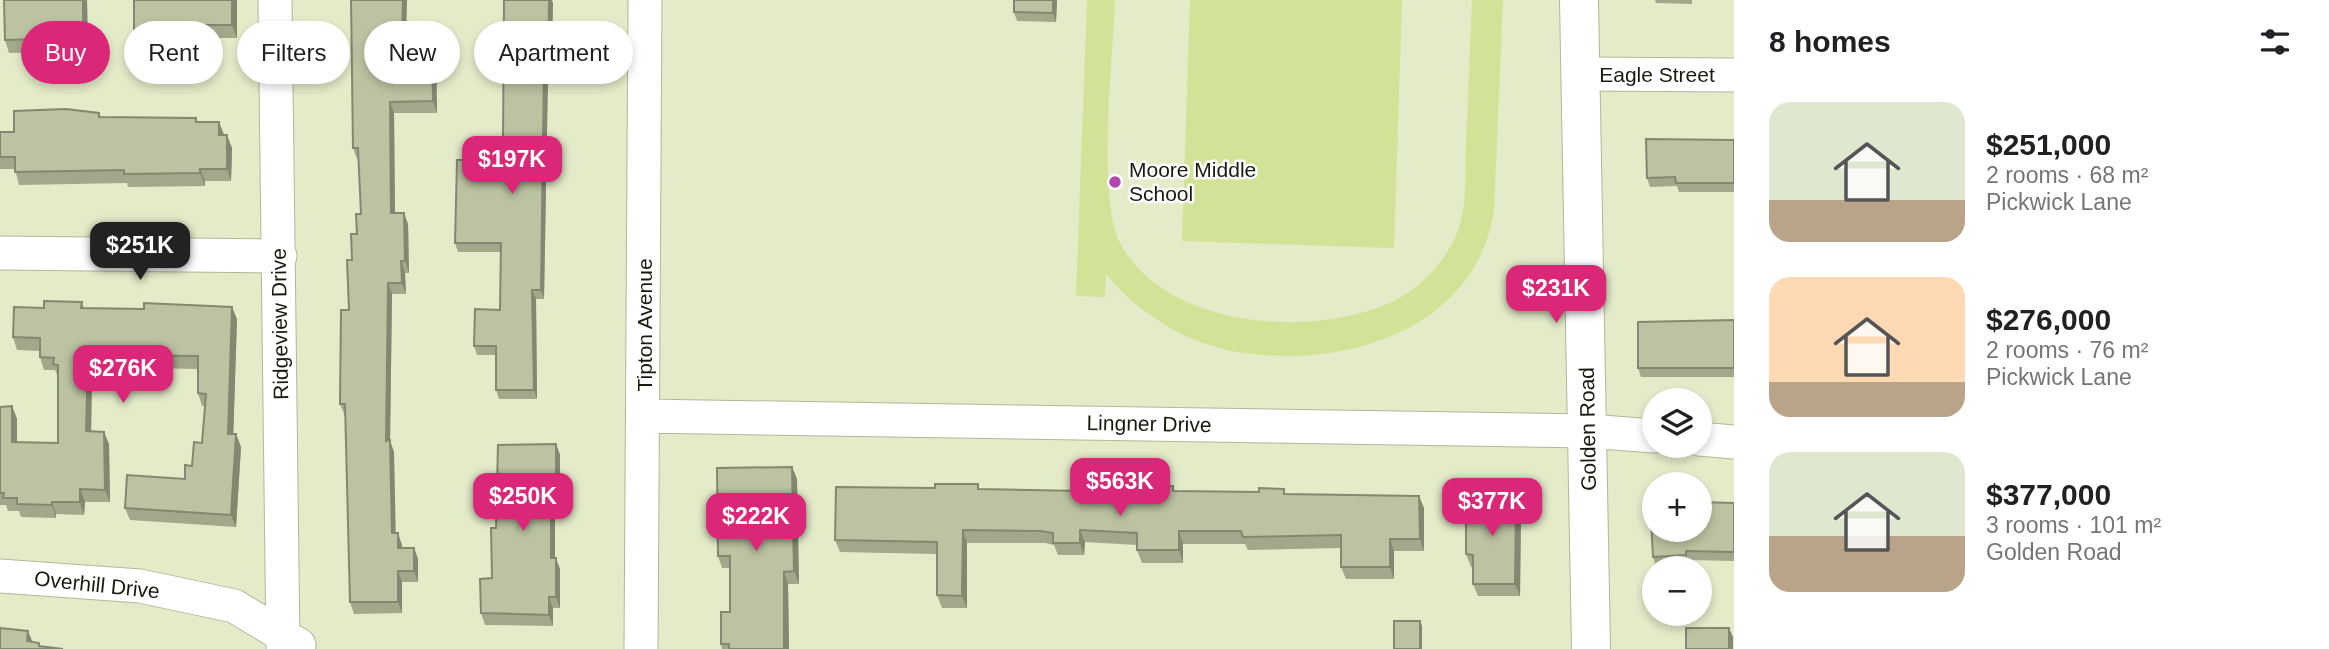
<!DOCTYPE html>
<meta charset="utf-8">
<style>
:root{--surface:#fff;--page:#f6f6f6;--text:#202124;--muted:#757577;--accent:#db2777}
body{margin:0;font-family:Arial,sans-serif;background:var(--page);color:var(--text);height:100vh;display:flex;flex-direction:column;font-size:26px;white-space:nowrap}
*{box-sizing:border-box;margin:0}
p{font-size:23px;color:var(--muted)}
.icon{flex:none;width:38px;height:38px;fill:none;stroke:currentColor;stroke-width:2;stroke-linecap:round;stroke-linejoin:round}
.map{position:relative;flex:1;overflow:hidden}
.sheet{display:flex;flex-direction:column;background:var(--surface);width:595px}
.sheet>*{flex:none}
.hud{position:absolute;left:21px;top:21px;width:665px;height:63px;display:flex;gap:14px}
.buttons{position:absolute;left:1642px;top:388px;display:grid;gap:14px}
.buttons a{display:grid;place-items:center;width:70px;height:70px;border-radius:50%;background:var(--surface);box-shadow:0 4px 10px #0003;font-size:35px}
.price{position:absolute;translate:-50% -60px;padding:0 16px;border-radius:14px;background:var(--accent);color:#fff;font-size:23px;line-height:46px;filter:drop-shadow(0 2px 4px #0008)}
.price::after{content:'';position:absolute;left:50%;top:42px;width:21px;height:16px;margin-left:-10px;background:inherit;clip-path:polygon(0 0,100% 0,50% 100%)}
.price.current{background:#222;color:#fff}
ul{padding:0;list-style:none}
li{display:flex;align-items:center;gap:21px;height:175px;padding:0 35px}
li span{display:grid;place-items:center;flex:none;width:196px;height:140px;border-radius:21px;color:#555}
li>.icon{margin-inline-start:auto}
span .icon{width:84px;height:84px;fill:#fffc;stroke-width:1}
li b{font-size:30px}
h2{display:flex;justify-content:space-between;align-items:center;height:84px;padding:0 35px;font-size:30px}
.chip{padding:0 24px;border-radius:32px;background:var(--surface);box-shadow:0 4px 10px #0003;font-size:24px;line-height:63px}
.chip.current{background:var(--accent);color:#fff}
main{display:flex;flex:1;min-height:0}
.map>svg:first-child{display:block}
.green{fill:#d2e296}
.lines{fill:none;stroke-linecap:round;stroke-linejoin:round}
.minor-casing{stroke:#b0b898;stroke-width:35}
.tertiary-casing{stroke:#b0b898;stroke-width:40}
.minor{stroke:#fff;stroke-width:33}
.tertiary{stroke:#fff;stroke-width:38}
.wall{fill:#a1a88b}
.shaded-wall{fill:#838871}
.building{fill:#bbc3a2;stroke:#838871;stroke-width:2}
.poi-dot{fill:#b048ab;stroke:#fff;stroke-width:2.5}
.labels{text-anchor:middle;stroke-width:5;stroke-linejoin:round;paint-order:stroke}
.street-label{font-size:21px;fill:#181b0e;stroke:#fff}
.poi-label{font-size:21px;fill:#181b0e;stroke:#fff;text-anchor:start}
</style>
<main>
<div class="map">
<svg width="1734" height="649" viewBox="0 0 1734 649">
<rect width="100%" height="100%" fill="#e3ebc9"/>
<!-- green -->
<path class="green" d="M1087 0H1115C1113 54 1097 200 1120 243 1166 331 1324 341 1403 296 1425 283 1444 261 1455 238 1468 210 1465 174 1466 143 1468 96 1470 48 1472 0H1503L1494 210C1477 325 1355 366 1251 354 1195 348 1142 318 1106 274L1105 297 1076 296Z
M1190 0H1402L1394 248 1182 241Z"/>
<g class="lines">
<defs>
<path id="minor" d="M275 0 283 649
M1580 74 1734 75
M0 253 280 256
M644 416 1588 431 1654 436
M1699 439 1734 442
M0 576 140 586 234 606 299 645
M641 649 645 0"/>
<path id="tertiary" d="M1579 0 1591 649"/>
</defs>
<!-- minor casing -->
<use href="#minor" class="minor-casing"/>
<!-- tertiary casing -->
<use href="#tertiary" class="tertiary-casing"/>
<!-- minor -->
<use href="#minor" class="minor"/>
<!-- tertiary -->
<use href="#tertiary" class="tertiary"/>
</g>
<!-- wall -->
<path class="wall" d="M4 0H87L88 51 9 53 5 40Z
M237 0V38H197V43L183 42V52H138L134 39Z
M1014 0H1057L1056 22 1017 21 1014 12Z
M1655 0H1692V4L1656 3Z
M553 3 551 75H548L544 299H536L537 399H499L496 390V355H477L474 346 500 310 501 252H458L455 243 489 160 503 138Z
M432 39 436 51 437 113H394L395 213 408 224 409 273H405L406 294H392L390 441 394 452 395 533 402 545V548H414L418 559V582H402V613L354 614 350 602 345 416 340 404 352 260 361 214 358 159H357L353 148 406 40Z
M99 113 101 117 196 118 198 122H219L224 135 232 148 231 181H205V186L128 187 127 183 19 185 15 169H0V132H14Z
M1734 140V192H1679L1677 186 1650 187 1647 178Z
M82 302 84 308 237 319 233 434H236L241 447 236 527 130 520 125 508 185 479 192 466 202 443 205 406H202L198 393V369L92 367 91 431 109 444 110 502H85L84 515 56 514V518L21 517 19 511H8L6 505H0V407L12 406 17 419V442L58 443V377L55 370H44L40 357V351L17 350 13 337 44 308Z
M1734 320V377H1641L1638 368Z
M556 444 560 455V518H555V558L560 569V608H553V626L485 625 481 613 492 578 496 528Z
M792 467 797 479 799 584H788L789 649H722L721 644 730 612V568H722L718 556Z
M1173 486 1174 491 1286 494 1424 508V551H1394V579H1346L1341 567V548L1248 550 1245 544H1183V563H1142L1137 550V545L1085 542 1084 555H1058L1054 545 1045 543H967V608H942L937 595V554L840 552 835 540 980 489 1135 492Z
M1516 496 1521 509 1520 596H1478L1473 584V567H1471L1466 554Z
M1734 503V561L1689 560V564L1656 566 1653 557 1654 530Z"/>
<!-- shaded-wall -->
<path class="shaded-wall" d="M83 0H87L88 51 83 38Z
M232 0H237V38L232 25Z
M403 0H407L406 51 402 40Z
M549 0H552L553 3 551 75 548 66Z
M1053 0H1057L1056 22 1053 13Z
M193 25 197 38V43L193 30Z
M179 29 183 42V52L179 39Z
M432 39 436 51 437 113 433 101Z
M544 66 548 75 544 299 541 290Z
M390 102 394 113 395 224 391 213Z
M219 122 224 135H219Z
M227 135 232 148 231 181 227 169Z
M200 169 205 181V186L200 173Z
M404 213 408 224 409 273 405 261Z
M401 261 405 273 406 294 402 283Z
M388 283 392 294 390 441 394 452 396 545 392 533 386 441Z
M532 290 536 299 537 399 534 390Z
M232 307 237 319 233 446 228 434Z
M88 355 92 367 91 444 86 431Z
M12 406 17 419V455L12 442Z
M104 432 109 444 110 502 105 490Z
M236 434 241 447 236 527 231 515Z
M556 444 560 455V518L556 507Z
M792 467 797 479 799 584 794 571Z
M80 489 85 502 84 515 80 502Z
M1419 496 1424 508V551L1420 539Z
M1516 496 1521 509 1520 596 1515 584Z
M52 502 56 514V518L52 505Z
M551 507 555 518V569L551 558Z
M963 530 967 543V608L962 596Z
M1080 530 1085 542 1084 555 1080 543Z
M1179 531 1183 544V563L1179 550Z
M398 533 402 545V559L398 548Z
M1390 539 1394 551V579L1390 567Z
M414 548 418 559V582L414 571Z
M556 558 560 569V608L556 597Z
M398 571 402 582V613L398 602Z
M784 572 788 584 789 649H784Z
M549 597 553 608V626L549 615Z
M1420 621 1422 626V649H1420Z
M1729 628 1733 637V649H1729Z
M28 631 33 643 27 641Z"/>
<!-- building -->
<path class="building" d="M4 0H83V38L5 40Z
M134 0H232V25H193V30L179 29V39H134Z
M351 0H403L402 40 432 39 433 101 390 102 391 213H404L405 261H401L402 283H388L386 441 390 440 392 533H398V548H414V571H398V602H350L345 404H340L341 310H349L347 260H352L351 234H357L356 214H361L358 148H353Z
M504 0H549L548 66H544L541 290H532L534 390H496V346H474L475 309 500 310 501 243H455L457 160H489V138H503Z
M1014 0H1053V13L1014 12Z
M66 109 99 113V117L196 118V122H219V135H227V169H200V173L124 174V170L15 172V157H0V132H14V111Z
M1646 139 1734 140V183H1676L1675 177 1647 178Z
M44 301 82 302 81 308 144 309V303L232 307 228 434H236L231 515 125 508 127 475 185 479V465L192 466 194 442 202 443 206 394 198 393V356L88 355 86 431 104 432 105 490 80 489V502H52V505L17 504V498H3L4 493H0V407L12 406V442L58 443V365L53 364 54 358 40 357V338L13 337 14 307 44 308Z
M1734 320V368H1638V322Z
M556 444V507H551V558H556V597H549V615L481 613 480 579 492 578 491 528H496L498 445Z
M792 467 794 571 784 572V649H729V644H721V612H730V556H718L717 468Z
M935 484H978V489L1135 492V486H1173V491L1259 492V488L1284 489V494L1419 496 1420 539H1390V567H1341V535L1243 537 1241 531H1179V550H1137V533L1080 530V543H1053V533L1041 531 963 530 962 596 937 595V542L835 540 836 487 935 488Z
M1466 496H1516L1515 584H1473V555L1466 554Z
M1650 499H1654V530H1699V502L1734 503V552L1686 551V555L1653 557Z
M1394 621H1420V649H1394Z
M0 628 28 631 27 641 39 643V646L63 649H0Z
M1686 628H1729V649H1686Z"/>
<!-- markers -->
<circle class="poi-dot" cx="1115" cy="182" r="7"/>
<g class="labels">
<!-- street labels -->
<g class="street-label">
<text x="1657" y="82">Eagle Street</text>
<text transform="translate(280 324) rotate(-91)" y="7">Ridgeview Drive</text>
<text transform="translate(645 325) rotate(-90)" y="7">Tipton Avenue</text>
<text transform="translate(1149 424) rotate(1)" y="7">Lingner Drive</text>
<text transform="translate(1588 429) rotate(-91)" y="7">Golden Road</text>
<text transform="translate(97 585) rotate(6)" y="7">Overhill Drive</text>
</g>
<!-- poi labels -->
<g class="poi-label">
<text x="1129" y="177">Moore Middle<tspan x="1129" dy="24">School</tspan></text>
</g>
</g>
</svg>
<div class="buttons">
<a><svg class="icon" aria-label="layers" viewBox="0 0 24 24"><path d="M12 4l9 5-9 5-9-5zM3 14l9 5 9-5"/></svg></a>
<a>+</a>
<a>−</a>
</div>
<b class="price" style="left:512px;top:196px">$197K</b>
<b class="price current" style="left:140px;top:282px">$251K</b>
<b class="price" style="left:1556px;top:325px">$231K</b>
<b class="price" style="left:123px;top:405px">$276K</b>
<b class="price" style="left:1120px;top:518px">$563K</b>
<b class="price" style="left:523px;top:533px">$250K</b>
<b class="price" style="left:1492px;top:538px">$377K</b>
<b class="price" style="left:756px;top:553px">$222K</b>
<div class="hud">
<a class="chip current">Buy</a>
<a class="chip">Rent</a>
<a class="chip">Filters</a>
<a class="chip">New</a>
<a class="chip">Apartment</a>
</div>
</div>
<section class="sheet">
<h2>8 homes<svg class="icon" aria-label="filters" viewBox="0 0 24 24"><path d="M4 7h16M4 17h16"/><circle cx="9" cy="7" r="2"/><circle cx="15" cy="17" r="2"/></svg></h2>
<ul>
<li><span style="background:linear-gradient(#dfe7d0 70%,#b9a48a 0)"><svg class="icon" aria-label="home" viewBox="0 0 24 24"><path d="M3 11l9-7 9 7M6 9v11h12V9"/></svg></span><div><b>$251,000</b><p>2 rooms · 68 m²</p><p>Pickwick Lane</p></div></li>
<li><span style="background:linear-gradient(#ffd9b3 75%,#b9a48a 0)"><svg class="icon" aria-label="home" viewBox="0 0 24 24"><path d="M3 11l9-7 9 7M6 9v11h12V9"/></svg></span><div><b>$276,000</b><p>2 rooms · 76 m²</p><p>Pickwick Lane</p></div></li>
<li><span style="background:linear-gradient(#dfe7d0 60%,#b9a48a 0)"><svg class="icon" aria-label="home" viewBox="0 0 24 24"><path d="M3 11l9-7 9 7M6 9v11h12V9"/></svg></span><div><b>$377,000</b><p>3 rooms · 101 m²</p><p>Golden Road</p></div></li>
</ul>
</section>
</main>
